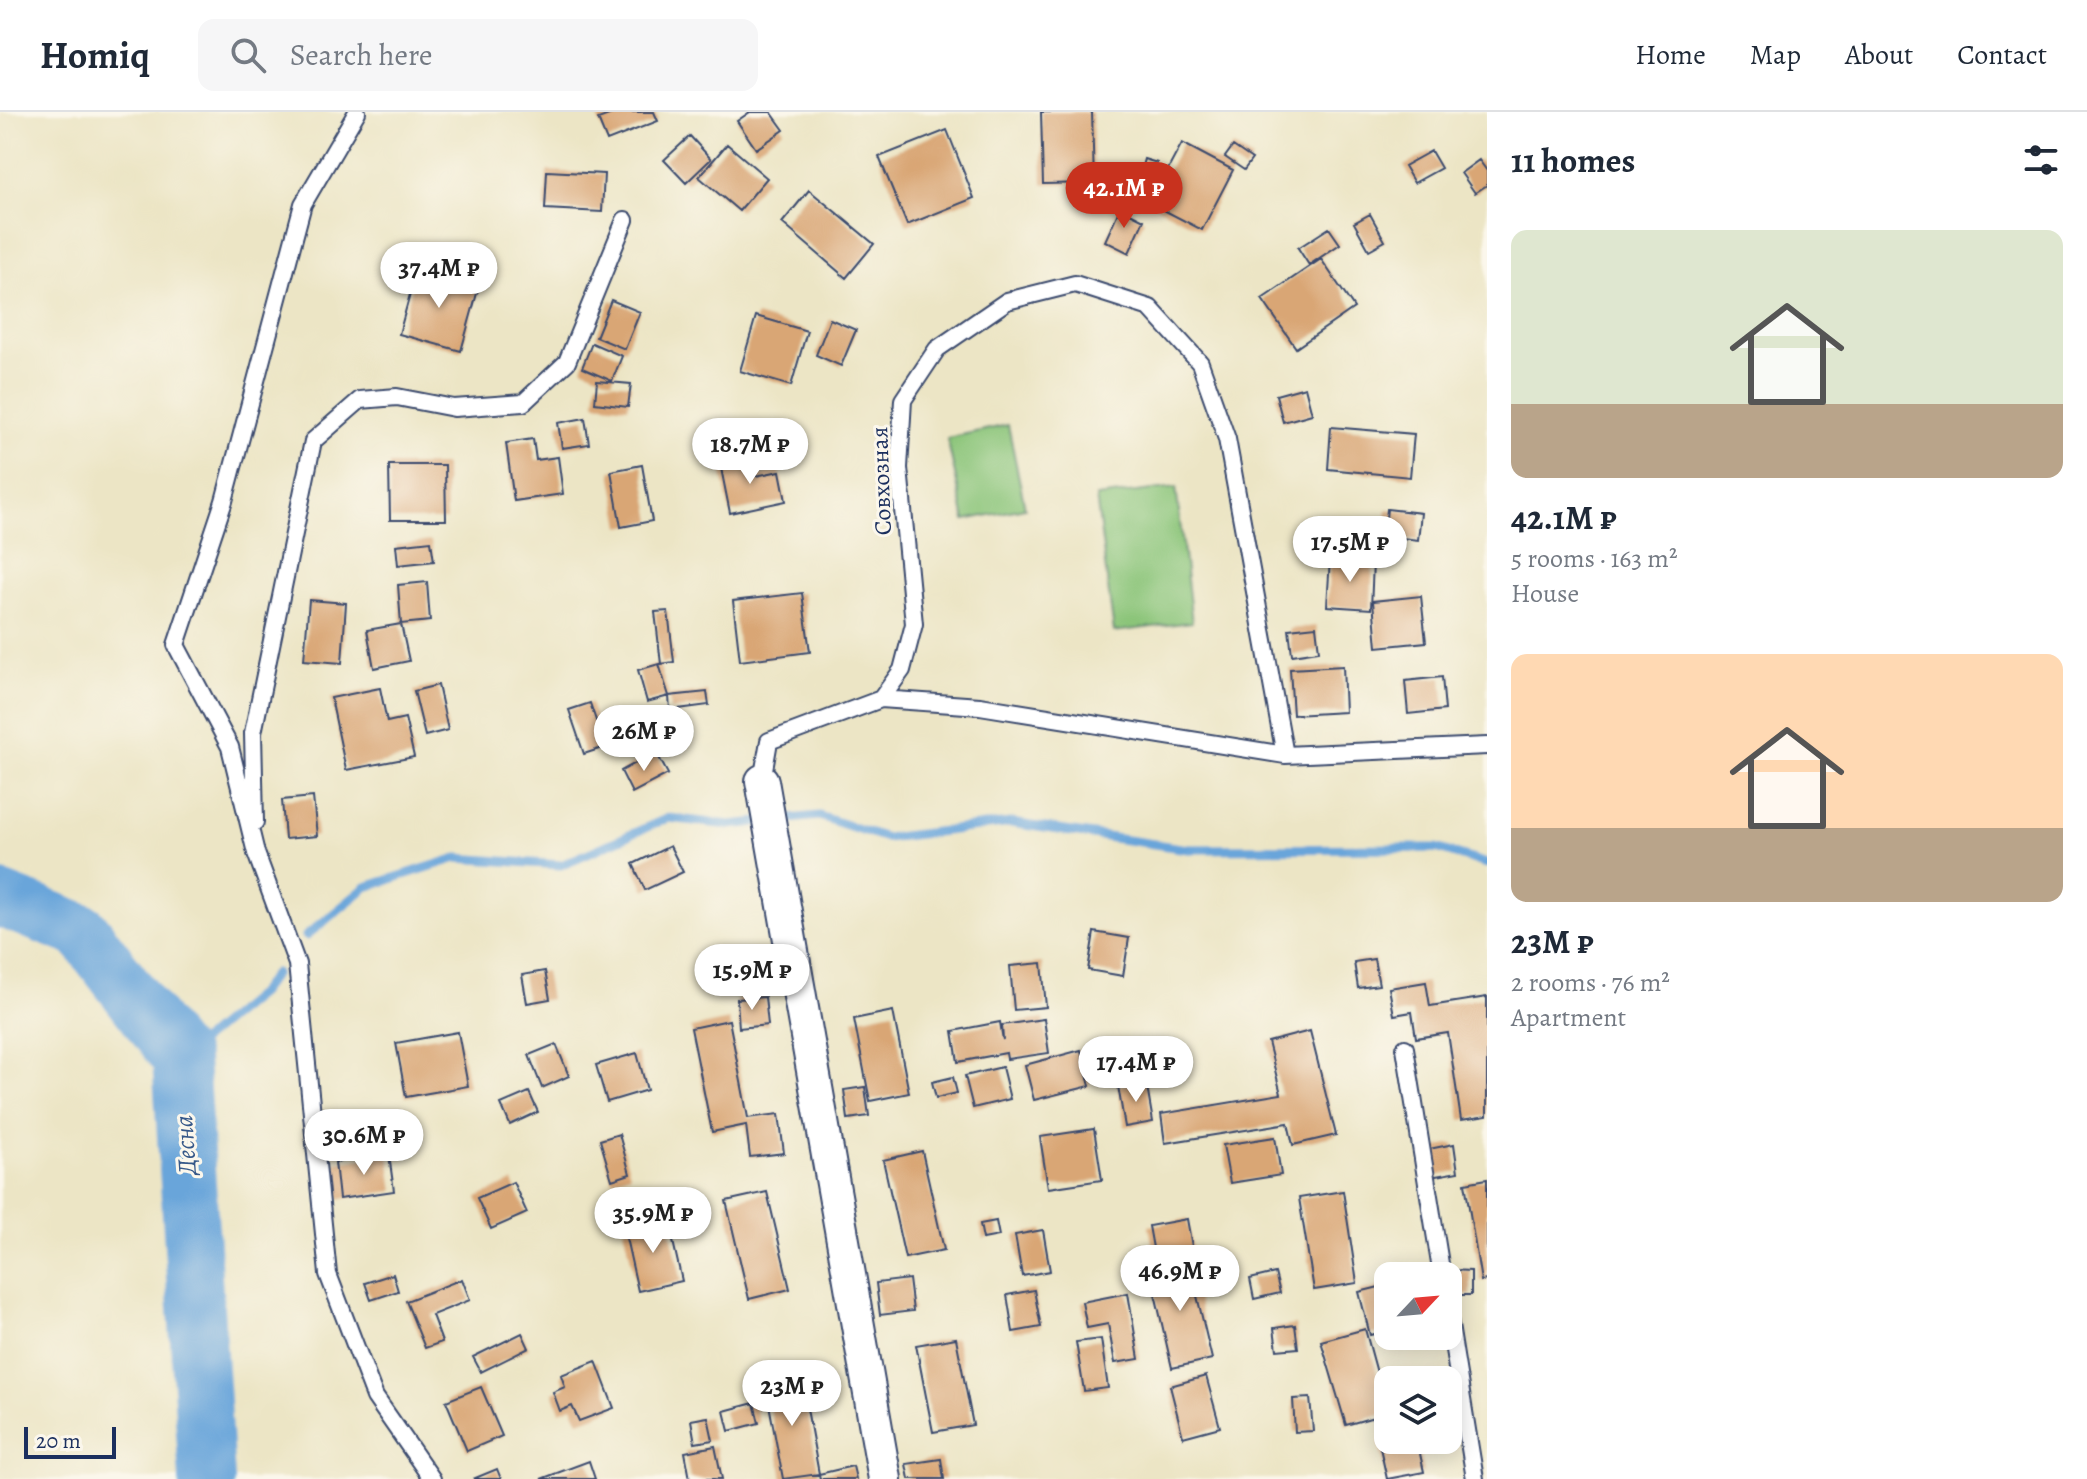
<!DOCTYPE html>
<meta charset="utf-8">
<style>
:root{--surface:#fff;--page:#f6f6f7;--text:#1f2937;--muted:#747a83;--line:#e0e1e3;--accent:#c8321e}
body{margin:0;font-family:Alegreya,serif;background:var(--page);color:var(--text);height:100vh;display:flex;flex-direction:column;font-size:30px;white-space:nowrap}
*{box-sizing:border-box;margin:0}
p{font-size:26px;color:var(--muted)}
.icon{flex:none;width:44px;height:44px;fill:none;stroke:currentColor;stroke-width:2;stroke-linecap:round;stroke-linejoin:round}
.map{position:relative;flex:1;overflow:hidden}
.sheet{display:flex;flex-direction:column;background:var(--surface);width:600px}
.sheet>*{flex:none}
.needle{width:52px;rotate:64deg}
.tools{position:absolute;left:1374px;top:1150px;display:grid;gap:16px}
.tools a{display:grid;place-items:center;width:88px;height:88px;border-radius:16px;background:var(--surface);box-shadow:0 4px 20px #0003;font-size:40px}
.scale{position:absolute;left:24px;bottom:20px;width:92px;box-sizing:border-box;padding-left:8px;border:4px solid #1b2f5e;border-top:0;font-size:22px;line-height:28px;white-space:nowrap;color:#1b2f5e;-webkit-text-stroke:6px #fbf7ec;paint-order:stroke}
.price{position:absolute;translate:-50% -68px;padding:0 18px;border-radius:28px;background:#fff;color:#222;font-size:26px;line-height:52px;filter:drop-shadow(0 2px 4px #0008)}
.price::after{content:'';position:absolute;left:50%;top:48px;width:24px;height:18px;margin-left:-12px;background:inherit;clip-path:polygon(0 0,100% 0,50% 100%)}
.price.selected{background:var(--accent);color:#fff}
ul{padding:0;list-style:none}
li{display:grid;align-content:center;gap:16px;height:424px;padding:0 24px}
li span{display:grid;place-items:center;height:248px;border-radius:16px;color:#555}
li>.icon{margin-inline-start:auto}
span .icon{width:144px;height:144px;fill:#fffc;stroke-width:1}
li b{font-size:34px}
h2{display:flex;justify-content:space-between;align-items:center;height:96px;padding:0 24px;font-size:34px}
header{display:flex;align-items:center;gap:48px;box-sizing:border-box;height:112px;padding:0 40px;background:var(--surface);border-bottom:2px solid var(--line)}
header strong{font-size:38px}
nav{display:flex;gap:44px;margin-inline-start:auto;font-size:28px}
.search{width:560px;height:72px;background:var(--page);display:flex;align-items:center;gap:20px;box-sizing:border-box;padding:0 28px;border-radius:16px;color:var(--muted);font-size:30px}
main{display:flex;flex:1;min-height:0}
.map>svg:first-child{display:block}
.green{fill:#8ac478;stroke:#527a6b;stroke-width:2}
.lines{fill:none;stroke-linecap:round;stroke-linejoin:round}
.stream{stroke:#69a5da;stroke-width:9}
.river{stroke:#69a5da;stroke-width:56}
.building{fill:#d9a675}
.service-casing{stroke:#3a4a6d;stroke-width:20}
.minor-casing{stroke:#3a4a6d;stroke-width:36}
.service{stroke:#fff;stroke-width:16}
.minor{stroke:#fff;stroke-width:32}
.labels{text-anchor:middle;stroke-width:6;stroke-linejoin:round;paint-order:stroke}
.street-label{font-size:24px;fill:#1b2f5e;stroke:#fbf7ec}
.water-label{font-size:26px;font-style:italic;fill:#365889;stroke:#fbf7ec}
</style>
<header>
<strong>Homiq</strong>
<div class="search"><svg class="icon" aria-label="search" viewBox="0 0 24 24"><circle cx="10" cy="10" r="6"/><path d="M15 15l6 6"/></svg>Search here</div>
<nav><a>Home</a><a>Map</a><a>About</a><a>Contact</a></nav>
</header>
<main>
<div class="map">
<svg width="1487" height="1367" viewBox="0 0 1487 1367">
<rect width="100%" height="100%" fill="#fbf7ec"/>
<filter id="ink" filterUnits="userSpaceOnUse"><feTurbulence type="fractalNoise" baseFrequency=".0125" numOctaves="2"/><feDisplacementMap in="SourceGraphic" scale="16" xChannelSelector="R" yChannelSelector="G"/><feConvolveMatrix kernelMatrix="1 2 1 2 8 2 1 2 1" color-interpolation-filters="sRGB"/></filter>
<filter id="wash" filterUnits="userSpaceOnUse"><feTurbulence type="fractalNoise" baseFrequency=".006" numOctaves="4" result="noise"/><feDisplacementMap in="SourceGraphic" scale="32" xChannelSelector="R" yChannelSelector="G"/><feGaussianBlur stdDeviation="1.8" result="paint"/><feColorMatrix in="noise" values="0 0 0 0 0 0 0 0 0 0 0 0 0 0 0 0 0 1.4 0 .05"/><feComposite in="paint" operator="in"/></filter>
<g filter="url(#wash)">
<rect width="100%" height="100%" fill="#ece5c5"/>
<!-- green -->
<path class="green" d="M1008 313 1025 396 965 408 947 326Z
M1176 375 1192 510 1114 520 1096 385Z"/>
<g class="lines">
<!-- stream -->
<path class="stream" d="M306 824 366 775 457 746 561 753 668 706 730 713 819 704 886 726 1011 711 1188 737 1436 736 1487 752
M180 947 260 881 275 861"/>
<!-- river -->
<path class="river" d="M0 787 82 819 180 947 207 1367"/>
</g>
<g id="blocks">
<!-- building -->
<path class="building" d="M617 0H654L658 9 607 29 598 7Z
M750 0H771L784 18 756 37 737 9Z
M1041 0H1092L1094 71 1043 72Z
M947 18 974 86 907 113 879 45Z
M690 24 711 47 686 71 664 48Z
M1182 31 1233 58 1202 118 1150 91Z
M727 32 767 66 739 99 699 65Z
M1233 34 1252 47 1244 58 1225 45Z
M1431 39 1441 56 1414 71 1404 54Z
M1144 47 1157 51 1150 75 1137 71Z
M1479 48 1487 59V73L1475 81 1461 61Z
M547 59 604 62 602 100 545 97Z
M809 78 874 132 846 166 782 111Z
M1120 96 1144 108 1129 141 1105 129Z
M1370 102 1385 129 1369 138 1354 111Z
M1329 116 1340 132 1309 153 1298 136Z
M1321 147 1354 196 1296 236 1262 187Z
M417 157 479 174 461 239 399 222Z
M611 188 640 200 625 237 596 225Z
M756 204 807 219 791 274 740 259Z
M830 207 856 218 841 254 816 243Z
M592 231 622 244 612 269 582 256Z
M597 269 631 272 628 295 595 291Z
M1305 275 1312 302 1283 310 1276 283Z
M585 306 589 332 562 336 558 311Z
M1331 315 1414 322 1410 365 1328 357Z
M533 327 536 348 558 345 563 382 514 389 506 331Z
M751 345 755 364 780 359 786 389 730 401 720 351Z
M389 353H445L446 408H390Z
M642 353 652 409 621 415 611 359Z
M1387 397 1421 401 1418 428 1384 424Z
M431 429 434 449 398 453 396 433Z
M1330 447 1373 450 1371 497 1327 494Z
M427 470 430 509 401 512 398 473Z
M802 481 810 540 740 549 733 489Z
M1421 484 1426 530 1377 535 1373 489Z
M309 488 346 491 342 551 304 548Z
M668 499 674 550 661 552 655 500Z
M401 512 409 549 374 556 367 518Z
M1316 514 1319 539 1292 543 1289 517Z
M659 552 669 584 647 590 638 558Z
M1343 554 1345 600 1293 603 1290 557Z
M1442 565 1445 598 1408 602 1405 569Z
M438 573 448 618 425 624 414 579Z
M380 576 387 610 405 606 414 645 346 658 331 586Z
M707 580 709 593 670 598 669 584Z
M590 591 605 635 584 642 569 598Z
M656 640 668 662 632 681 621 659Z
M313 685 317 724 285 727 282 688Z
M670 734 683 760 645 778 633 752Z
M1094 820 1129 826 1123 864 1088 858Z
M752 845 756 872 724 877 720 850Z
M1374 847 1379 873 1358 876 1354 850Z
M1042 851 1046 895 1014 898 1010 854Z
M545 859 550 887 527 891 522 863Z
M1426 870 1430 894 1487 885V1004L1461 1008 1448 921 1416 926 1412 900 1394 903 1389 876Z
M765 885 768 913 739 916 737 887Z
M893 899 909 981 870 989 854 907Z
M1044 907 1049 941 1007 947 1006 941 958 950 953 919 1000 910 1003 928 1002 913Z
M729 908 748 1006 779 1002 784 1041 750 1045 746 1013 712 1020 691 916Z
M1310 919 1336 1023 1293 1033 1288 1011 1165 1031 1161 1002 1281 982 1268 930Z
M458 920 468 974 406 985 396 931Z
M556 932 569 964 542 976 529 943Z
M1081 938 1090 974 1034 988 1025 953Z
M637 941 647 978 607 990 596 953Z
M1002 955 1010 987 973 996 965 964Z
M953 965 957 981 936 986 932 970Z
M1146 969 1153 1010 1125 1015 1118 974Z
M865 975 869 1004 848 1007 844 978Z
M529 980 538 1000 510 1013 501 992Z
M1094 1017 1102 1068 1048 1076 1040 1025Z
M619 1022 630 1062 612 1068 600 1028Z
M1275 1025 1281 1063 1230 1071 1223 1033Z
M1454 1032 1458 1060 1430 1065 1424 1038Z
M922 1039 944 1138 905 1146 883 1048Z
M389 1043 394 1079 339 1087 335 1050Z
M1487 1067V1168L1481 1169 1465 1071Z
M513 1070 527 1101 491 1117 477 1086Z
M1343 1079 1357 1171 1314 1178 1299 1086Z
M767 1080 790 1177 749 1187 726 1089Z
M668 1107 682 1169 638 1179 624 1117Z
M1187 1107 1193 1140 1155 1147 1149 1114Z
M996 1109 999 1124 983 1127 980 1112Z
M1043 1118 1050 1159 1022 1164 1015 1123Z
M1188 1146 1212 1247 1172 1256 1149 1155Z
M1449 1158 1471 1159V1183H1449Z
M1275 1161 1280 1181 1254 1187 1250 1167Z
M393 1162 398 1179 371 1188 365 1171Z
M462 1167 470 1188 432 1203 442 1230 425 1236 406 1189Z
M909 1167 913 1199 880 1203 876 1171Z
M1387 1173 1388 1219 1370 1223 1359 1180Z
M1034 1178 1041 1215 1013 1220 1007 1183Z
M1128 1181 1139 1247 1115 1251 1108 1212 1087 1216 1082 1190Z
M1295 1213 1298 1236 1277 1238 1274 1216Z
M1365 1217 1388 1301 1346 1313 1321 1229Z
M522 1221 529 1236 481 1260 473 1245Z
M956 1226 973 1313 933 1320 916 1233Z
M1101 1227 1108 1276 1084 1279 1076 1230Z
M596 1249 614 1296 579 1309 572 1294 560 1299 553 1280 565 1275 561 1263Z
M801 1264 819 1362 783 1367 765 1271Z
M1206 1264 1220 1315 1183 1325 1170 1274Z
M481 1275 502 1324 467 1339 446 1289Z
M1310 1286 1313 1319 1295 1320 1293 1287Z
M754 1291 759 1311 729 1319 724 1299Z
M708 1305 713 1328 695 1331 691 1308Z
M1395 1328H1417L1424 1360 1387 1367 1379 1331Z
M715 1334 722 1367H690L685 1340Z
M941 1347 944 1367H909L906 1352Z
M589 1349 595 1367H541Z
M853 1354 856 1367H820L819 1362Z
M497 1357 501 1367H473Z"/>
</g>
</g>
<g filter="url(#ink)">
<use href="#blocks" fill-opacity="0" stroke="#3a4a6d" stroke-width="2"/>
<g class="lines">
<defs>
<path id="service" d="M357 0 303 92 224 389 176 533 230 635 256 741 297 852 328 1162 375 1285 432 1367
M1285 643 1487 634
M762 669 769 629 881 587 980 594 1285 643 1227 327 1200 251 1150 196 1075 172 1007 189 937 237 903 288 899 356 914 512 902 558 881 587
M255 710 253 621 313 329 360 288 397 285 454 296 523 291 567 250 625 108
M1405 936 1442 1164
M1448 1201 1475 1367"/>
<path id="minor" d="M762 669 885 1367"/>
</defs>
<!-- service casing -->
<use href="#service" class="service-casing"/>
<!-- minor casing -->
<use href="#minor" class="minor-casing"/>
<!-- service -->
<use href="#service" class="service"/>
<!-- minor -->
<use href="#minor" class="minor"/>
</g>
</g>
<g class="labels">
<!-- street labels -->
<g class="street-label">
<text transform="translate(881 369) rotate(-92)" y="8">Совхозная</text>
</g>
<!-- water labels -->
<g class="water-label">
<text transform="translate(185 1033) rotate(-94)" y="9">Десна</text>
</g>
</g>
</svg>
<div class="tools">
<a><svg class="needle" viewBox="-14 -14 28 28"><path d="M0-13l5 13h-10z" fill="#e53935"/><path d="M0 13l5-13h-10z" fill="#747a83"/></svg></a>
<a><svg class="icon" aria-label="layers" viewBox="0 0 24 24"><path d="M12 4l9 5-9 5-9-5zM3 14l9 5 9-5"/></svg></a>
</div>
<div class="scale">20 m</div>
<b class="price selected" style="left:1124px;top:118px">42.1M ₽</b>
<b class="price" style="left:439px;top:198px">37.4M ₽</b>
<b class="price" style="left:750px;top:374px">18.7M ₽</b>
<b class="price" style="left:1350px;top:472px">17.5M ₽</b>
<b class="price" style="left:644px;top:661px">26M ₽</b>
<b class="price" style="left:752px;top:900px">15.9M ₽</b>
<b class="price" style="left:1136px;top:992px">17.4M ₽</b>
<b class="price" style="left:364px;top:1065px">30.6M ₽</b>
<b class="price" style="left:653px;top:1143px">35.9M ₽</b>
<b class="price" style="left:1180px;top:1201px">46.9M ₽</b>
<b class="price" style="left:792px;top:1316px">23M ₽</b>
</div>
<section class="sheet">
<h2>11 homes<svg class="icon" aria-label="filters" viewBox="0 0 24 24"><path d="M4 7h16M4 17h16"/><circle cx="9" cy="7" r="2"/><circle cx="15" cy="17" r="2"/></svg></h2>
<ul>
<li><span style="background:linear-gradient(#dfe7d0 70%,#b9a48a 0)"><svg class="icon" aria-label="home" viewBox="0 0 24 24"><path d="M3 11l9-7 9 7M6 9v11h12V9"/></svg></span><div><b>42.1M ₽</b><p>5 rooms · 163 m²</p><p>House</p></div></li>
<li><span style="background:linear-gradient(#ffd9b3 70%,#b9a48a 0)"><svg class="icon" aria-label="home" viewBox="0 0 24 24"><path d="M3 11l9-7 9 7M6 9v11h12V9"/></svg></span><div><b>23M ₽</b><p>2 rooms · 76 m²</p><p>Apartment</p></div></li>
</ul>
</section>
</main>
